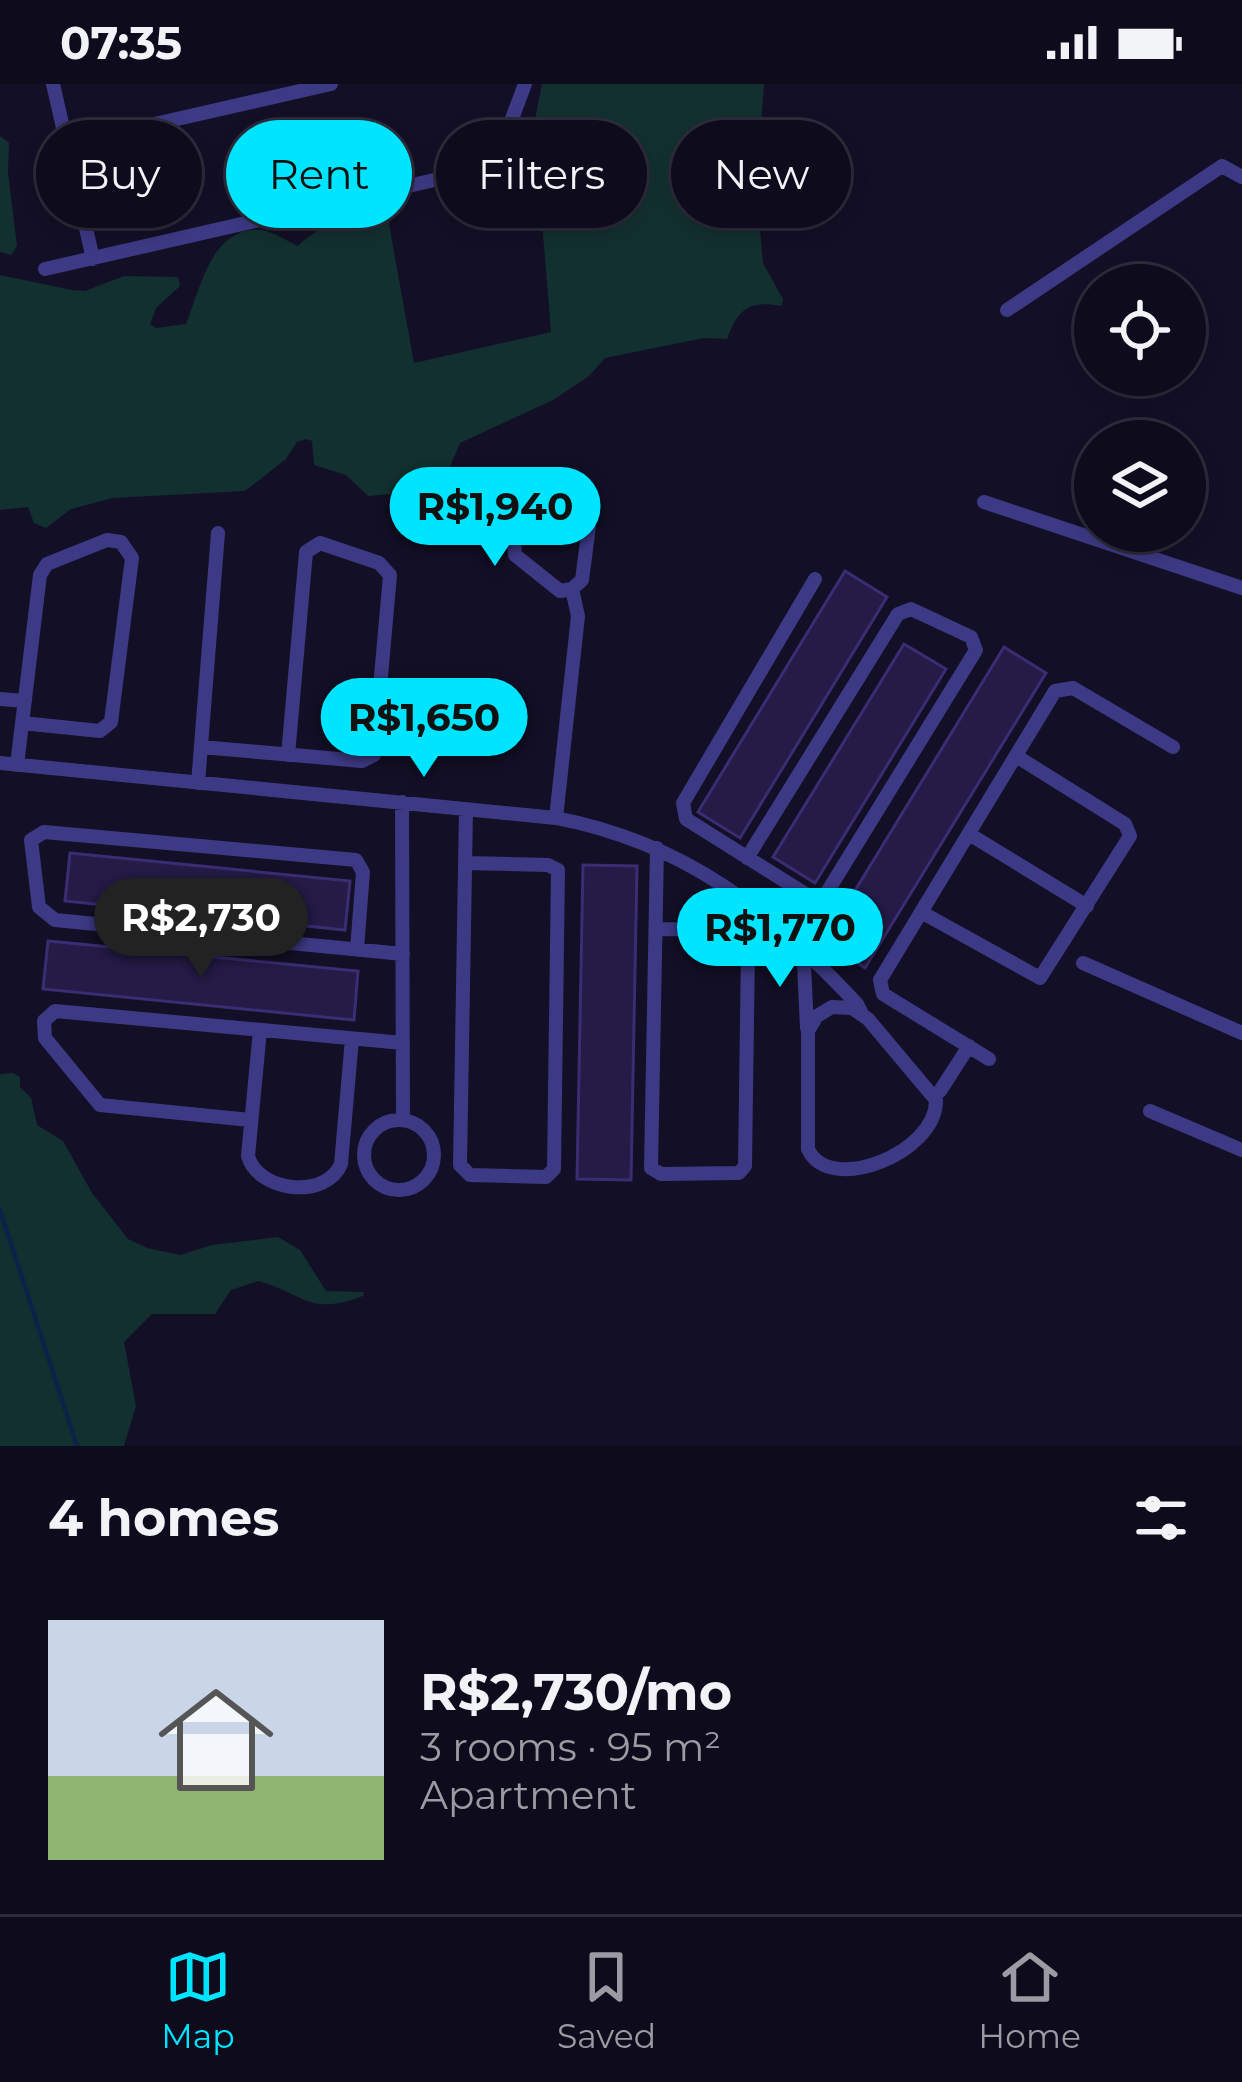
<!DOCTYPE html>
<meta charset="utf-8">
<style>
:root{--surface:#0e0b1c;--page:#1c1929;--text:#f1f3f6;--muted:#9b9ba3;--line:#2e2b3b;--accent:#00e5ff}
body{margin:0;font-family:Montserrat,sans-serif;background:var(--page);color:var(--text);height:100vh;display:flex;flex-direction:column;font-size:45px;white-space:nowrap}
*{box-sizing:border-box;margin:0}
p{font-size:39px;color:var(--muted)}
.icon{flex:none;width:66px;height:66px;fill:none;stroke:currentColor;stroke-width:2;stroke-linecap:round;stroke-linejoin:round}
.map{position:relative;height:1362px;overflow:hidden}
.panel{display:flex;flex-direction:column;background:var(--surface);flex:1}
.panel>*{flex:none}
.top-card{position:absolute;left:36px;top:36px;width:1170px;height:108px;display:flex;gap:24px}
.controls{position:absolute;left:1074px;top:180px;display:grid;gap:24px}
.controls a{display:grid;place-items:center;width:132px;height:132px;border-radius:50%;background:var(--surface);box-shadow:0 6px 18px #0003,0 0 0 3px var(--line);font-size:60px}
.price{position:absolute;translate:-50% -102px;padding:0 27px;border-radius:42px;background:var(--accent);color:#111;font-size:39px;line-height:78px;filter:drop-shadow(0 3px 6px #0008)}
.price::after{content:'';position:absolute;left:50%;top:72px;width:36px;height:27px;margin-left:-18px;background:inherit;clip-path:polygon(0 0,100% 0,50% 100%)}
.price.on{background:#222;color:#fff}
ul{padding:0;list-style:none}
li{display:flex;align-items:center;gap:36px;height:300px;padding:0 48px}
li+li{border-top:3px solid var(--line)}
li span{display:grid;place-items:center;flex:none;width:336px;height:240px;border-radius:0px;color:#555}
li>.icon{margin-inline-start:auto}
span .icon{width:144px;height:144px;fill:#fffc;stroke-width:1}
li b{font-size:51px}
h2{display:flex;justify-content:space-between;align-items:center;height:144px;padding:0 48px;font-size:51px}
.tag{padding:0 42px;border-radius:54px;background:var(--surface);box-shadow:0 6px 18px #0003,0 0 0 3px var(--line);font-size:42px;line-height:108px}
.tag.on{background:var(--accent);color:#111}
.status{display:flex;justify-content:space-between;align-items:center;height:84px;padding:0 60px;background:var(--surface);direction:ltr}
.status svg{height:33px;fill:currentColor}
.tab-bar{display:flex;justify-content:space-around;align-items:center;height:168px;border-top:3px solid var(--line);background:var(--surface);font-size:33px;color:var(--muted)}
.tab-bar a{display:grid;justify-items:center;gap:6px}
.tab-bar .on{color:var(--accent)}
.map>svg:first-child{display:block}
.green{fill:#12302f}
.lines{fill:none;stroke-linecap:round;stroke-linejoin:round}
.stream{stroke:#0c2248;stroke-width:4.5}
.building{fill:#241b47;stroke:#3b2d73;stroke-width:3}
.minor{stroke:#3d3a85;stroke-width:14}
</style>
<div class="status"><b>07:35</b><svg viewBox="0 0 49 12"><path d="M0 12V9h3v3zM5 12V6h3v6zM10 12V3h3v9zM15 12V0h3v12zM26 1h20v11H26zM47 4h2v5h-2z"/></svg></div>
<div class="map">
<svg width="1242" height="1362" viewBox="0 0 1242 1362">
<rect width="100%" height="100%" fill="#130f26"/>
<!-- green -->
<path class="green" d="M542 0H764L760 53 765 98 746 127 760 146 763 179 783 215 782 222C749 216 738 225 727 255L704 254 605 274 589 292 553 316 460 359 440 406 368 412 346 391 314 381 312 357 306 355 297 358 286 375 245 407 113 414 71 425 46 444 34 439 28 423 0 426V191L72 206 85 207 124 192 178 193 180 202 156 224 150 240 156 244 186 240C200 206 211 141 262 146 274 148 287 157 298 162 322 137 355 136 387 129L414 279 551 248 534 40Z
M0 52 9 59 8 88 17 162 11 171 0 168Z
M13 989 20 993V1003L31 1014 37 1041 63 1057 92 1109 128 1155 147 1164 180 1171 212 1161 278 1153 300 1166 326 1207 364 1208 363 1212C309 1233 303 1209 258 1197L231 1206 215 1230H152L124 1258 136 1322 124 1362H0V990Z"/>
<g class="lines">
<!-- stream -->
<path class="stream" d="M0 1126 77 1362"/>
</g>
<!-- building -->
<path class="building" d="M845 487 887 513 740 754 698 728Z
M904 560 946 585 815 799 773 773Z
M1004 563 1046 589 865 884 850 874 866 847 840 831Z
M70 769 350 797 345 846 65 817Z
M583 781 637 782 631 1096 577 1095Z
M48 857 358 887 354 936 43 905Z"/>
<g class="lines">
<!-- minor -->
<path class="minor" d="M53 0 93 175
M67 60 331 0
M45 185 478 86 510 40 525 0
M1007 226 1222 82 1242 93
M984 418 1242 504
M567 422 580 427 589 442 582 496 572 505 560 507 515 471 514 455 522 442Z
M815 495 683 719 686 735 820 819
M0 615 25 617
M201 663 362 677 374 671 390 491 379 479 320 459 306 468 288 671
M0 679 556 734C686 759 769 826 857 920L861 928
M17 681 40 491 47 480 107 456 121 458 132 474 111 638 100 647 22 639
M198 699 218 449
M402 718 403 1036
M556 734 578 532 572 505
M969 750 1087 822
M747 774 898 530 911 525 971 553 976 566 802 849 792 858
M465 779 548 781 558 786 554 1085 546 1093 470 1091 460 1081 466 725
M921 828 1040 894 1130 752 1125 740 1016 672
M656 845 731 846 748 864 745 1082 739 1089 661 1090 651 1084 657 764
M792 858 804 880 807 944
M357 865 363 788 356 776 44 748 31 756 39 823 55 836 403 870
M1083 879 1242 949
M832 923 852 924 868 935 936 1016C937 1069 829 1112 808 1065V947L817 932Z
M260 946 248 1072C258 1108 326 1116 341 1080L352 955
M989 975 883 910 880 896 1055 607 1073 604 1173 663
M934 1011 940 1007 969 962
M1150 1027 1242 1066
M364 1071a35 35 0 1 1 70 0a35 35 0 1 1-70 0Z
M250 1036 100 1021 45 954 44 937 55 927 403 959"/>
</g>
</svg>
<div class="controls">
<a><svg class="icon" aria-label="locate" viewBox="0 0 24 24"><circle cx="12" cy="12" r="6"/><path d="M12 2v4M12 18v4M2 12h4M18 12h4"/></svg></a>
<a><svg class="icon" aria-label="layers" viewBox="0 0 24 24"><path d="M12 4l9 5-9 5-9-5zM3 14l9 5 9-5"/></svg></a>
</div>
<b class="price" style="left:495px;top:485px">R$1,940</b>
<b class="price" style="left:424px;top:696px">R$1,650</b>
<b class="price on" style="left:201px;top:896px">R$2,730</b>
<b class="price" style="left:780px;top:906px">R$1,770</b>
<div class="top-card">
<a class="tag">Buy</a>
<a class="tag on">Rent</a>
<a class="tag">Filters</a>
<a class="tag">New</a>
</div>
</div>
<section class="panel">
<h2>4 homes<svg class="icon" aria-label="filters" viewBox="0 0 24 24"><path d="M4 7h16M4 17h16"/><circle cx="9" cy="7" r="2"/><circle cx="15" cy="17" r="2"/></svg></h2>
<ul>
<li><span style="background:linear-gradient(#c9d6e8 65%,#8fb573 0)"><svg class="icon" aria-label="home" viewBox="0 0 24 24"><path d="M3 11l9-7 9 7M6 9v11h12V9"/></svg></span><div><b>R$2,730/mo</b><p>3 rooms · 95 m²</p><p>Apartment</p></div></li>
</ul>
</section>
<nav class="tab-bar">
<a class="on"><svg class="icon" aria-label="map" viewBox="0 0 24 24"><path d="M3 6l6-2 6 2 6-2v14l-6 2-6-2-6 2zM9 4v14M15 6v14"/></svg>Map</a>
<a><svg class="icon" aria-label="saved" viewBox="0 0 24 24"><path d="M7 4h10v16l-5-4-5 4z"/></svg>Saved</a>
<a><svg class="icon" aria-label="home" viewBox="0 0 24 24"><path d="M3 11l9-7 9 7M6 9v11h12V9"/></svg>Home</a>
</nav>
